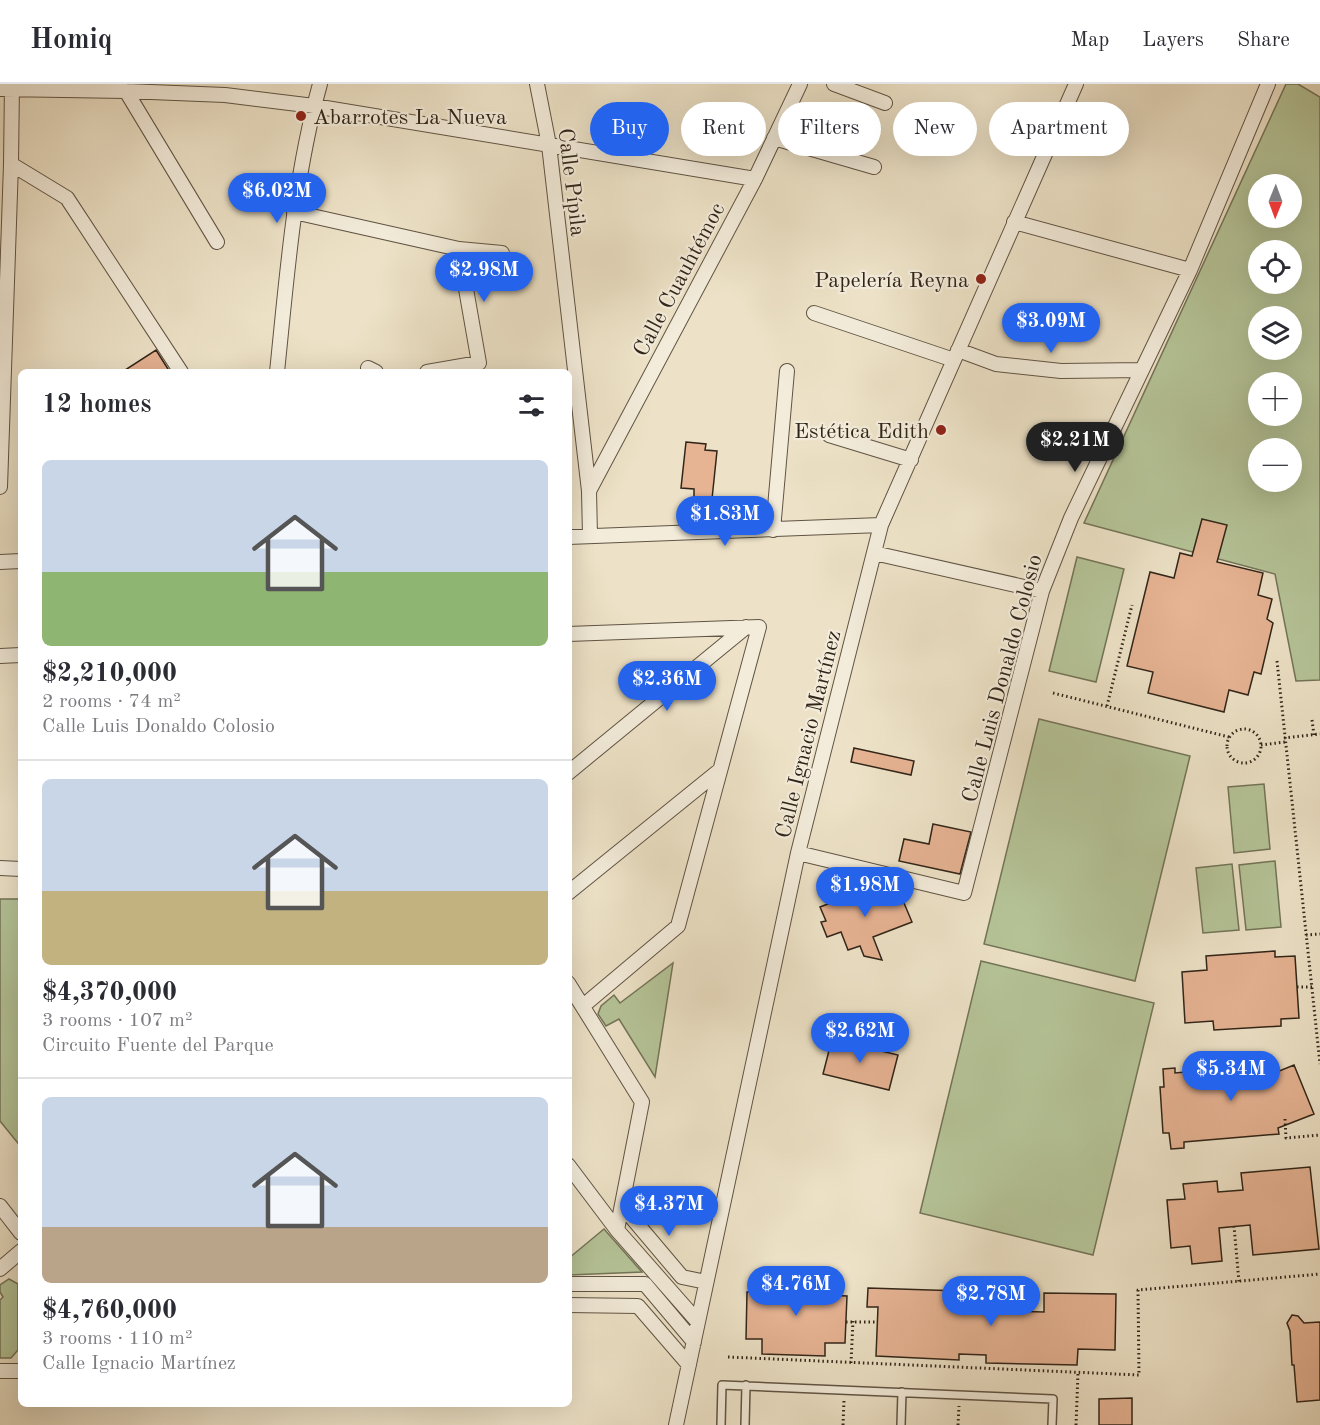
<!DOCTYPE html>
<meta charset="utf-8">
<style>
:root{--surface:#fff;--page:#f7f7f7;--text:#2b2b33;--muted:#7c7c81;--line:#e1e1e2;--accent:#2563eb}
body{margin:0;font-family:"Old Standard TT",serif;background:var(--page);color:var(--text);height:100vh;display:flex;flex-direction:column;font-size:22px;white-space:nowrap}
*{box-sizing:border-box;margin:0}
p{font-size:20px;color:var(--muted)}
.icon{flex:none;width:33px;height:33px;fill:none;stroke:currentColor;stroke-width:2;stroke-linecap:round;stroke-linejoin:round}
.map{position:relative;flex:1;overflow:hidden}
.sheet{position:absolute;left:18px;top:285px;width:554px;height:1038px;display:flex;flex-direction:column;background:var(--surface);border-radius:9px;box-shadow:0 6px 24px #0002}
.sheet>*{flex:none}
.hud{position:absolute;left:590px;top:18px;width:570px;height:54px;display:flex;gap:12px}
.needle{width:39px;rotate:181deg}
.tools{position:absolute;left:1248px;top:90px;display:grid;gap:12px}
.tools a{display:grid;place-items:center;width:54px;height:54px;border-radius:50%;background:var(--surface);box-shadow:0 6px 24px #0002;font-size:30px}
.price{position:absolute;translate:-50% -51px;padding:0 14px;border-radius:21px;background:var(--accent);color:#fff;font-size:20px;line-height:39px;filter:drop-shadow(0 2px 3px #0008)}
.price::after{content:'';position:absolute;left:50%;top:36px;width:18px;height:14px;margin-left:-9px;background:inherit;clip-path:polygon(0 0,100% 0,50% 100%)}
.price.selected{background:#222;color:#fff}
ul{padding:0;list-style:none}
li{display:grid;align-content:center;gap:12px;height:318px;padding:0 24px}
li+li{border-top:2px solid var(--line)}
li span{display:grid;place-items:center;height:186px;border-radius:9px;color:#555}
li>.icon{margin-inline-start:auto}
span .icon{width:108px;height:108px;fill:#fffc;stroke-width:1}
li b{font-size:26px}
h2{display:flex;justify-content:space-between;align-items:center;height:72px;padding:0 24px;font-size:26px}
.chip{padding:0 21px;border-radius:27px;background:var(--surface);box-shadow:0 6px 24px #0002;font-size:21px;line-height:54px}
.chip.selected{background:var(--accent);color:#fff}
header{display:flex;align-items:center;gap:36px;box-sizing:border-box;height:84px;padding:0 30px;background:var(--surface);border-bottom:2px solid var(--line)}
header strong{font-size:28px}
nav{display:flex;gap:33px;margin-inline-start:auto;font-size:21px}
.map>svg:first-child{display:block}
.green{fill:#b5c498;stroke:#737458;stroke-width:1.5;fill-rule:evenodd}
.building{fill:#e6b393;stroke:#312519;stroke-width:1.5}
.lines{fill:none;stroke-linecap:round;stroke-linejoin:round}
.service-casing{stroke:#605444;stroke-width:10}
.minor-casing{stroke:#605444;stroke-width:16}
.path{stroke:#312519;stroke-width:3;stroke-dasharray:1.5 3;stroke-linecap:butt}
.service{stroke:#f3ecdb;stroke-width:7}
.minor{stroke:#f3ecdb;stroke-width:14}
.poi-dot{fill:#8f2418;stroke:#f3ecdb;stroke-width:2}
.labels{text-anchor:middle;stroke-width:4.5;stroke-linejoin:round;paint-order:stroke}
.poi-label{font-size:22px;fill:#312519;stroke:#f3ecdb;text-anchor:end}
.street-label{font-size:22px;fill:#312519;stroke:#f3ecdb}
</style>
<header>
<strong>Homiq</strong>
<nav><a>Map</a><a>Layers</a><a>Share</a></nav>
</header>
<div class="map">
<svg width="1320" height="1341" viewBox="0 0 1320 1341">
<rect width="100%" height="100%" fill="#ede2c7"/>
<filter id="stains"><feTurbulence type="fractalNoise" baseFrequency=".00333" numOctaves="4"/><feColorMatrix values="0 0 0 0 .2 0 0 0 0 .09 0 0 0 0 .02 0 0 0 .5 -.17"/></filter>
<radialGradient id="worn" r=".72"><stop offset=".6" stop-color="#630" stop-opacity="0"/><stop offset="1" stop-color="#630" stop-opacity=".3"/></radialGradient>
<!-- green -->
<path class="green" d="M1286 0H1298L1320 13V596L1296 597 1275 490 1084 439ZM1258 100H1292V134H1258ZM1258 166H1292V200H1258ZM1258 232H1292V266H1258ZM1258 298H1292V332H1258ZM1258 364H1292V398H1258Z
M1077 473 1124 485 1096 598 1049 587Z
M1039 635 1190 672 1135 897 984 860Z
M1264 700 1270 765 1234 769 1228 703Z
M1275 777 1281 843 1246 846 1239 781Z
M1232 780 1239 846 1203 849 1196 784Z
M0 815H21V1063L0 1037Z
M981 877 1154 919 1093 1171 920 1129Z
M673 879 655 993 619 935 606 942 598 930 601 922 614 911 620 919Z
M604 1145 642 1188 569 1191V1174Z
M9 1195 18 1200V1266L11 1274H0V1216L3 1213 0 1208V1201Z"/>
<!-- building -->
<path class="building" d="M156 266 168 285 163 288H122Z
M686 358 706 360 705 366 717 367 712 415 694 413V405L681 404Z
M1202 435 1227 441 1217 478 1263 489 1258 511 1272 515 1267 535 1273 539 1261 590 1254 588 1248 611 1229 606 1224 628 1148 609 1153 588 1127 582 1150 488 1174 494 1180 469 1192 472Z
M854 664 914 677 911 691 851 678Z
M933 740 971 748 960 790 899 777 904 755 929 760Z
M883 799 890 816 901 812 912 838 873 853 882 876 864 872 860 862 848 866 841 848 827 853 821 838 826 837 820 823Z
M1275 867V873L1295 872 1299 934 1281 935V942L1214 946 1213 937 1185 939 1182 888 1207 886 1206 872Z
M832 955 898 971 889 1006 823 990Z
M1271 978 1272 990 1294 981 1314 1030 1278 1044 1279 1050 1184 1058V1064L1171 1065 1169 1049H1163L1160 1003H1164L1163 985 1175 984V989L1197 987V983Z
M1310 1083 1319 1165 1253 1171 1250 1141 1219 1144 1222 1177 1192 1180 1190 1162 1171 1164 1167 1116 1185 1115 1183 1100 1217 1097 1218 1108 1243 1106 1241 1089Z
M761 1193 827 1195V1211L847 1212 845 1259H825V1272L762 1270V1255H746L747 1208H761Z
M868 1204 961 1207V1214H975V1226L1044 1228V1209L1116 1210 1115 1266 1078 1265 1077 1281 986 1279V1271L959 1270V1276L876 1272 878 1223H867Z
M1292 1231 1298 1232 1304 1239 1320 1238V1316L1297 1318 1294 1281H1292L1290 1247 1287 1239Z
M1132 1314V1341H1099V1315Z"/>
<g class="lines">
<defs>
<path id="service" d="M721 1341 722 1301 1053 1315 1052 1341
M745 1341 746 1301
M901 1341 902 1308"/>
<path id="minor" d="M537 0 549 61 589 407 590 452
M834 0 885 19
M0 5 126 7 225 11 314 22 755 95
M126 7 217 158
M774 54 874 83
M11 80 67 114 181 288
M294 128 459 165 502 169
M1014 138 1190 186
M814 229 954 276
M958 266 996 280 1061 287 1142 286
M368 284 376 288
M277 288C287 192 294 94 320 0
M427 288 479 279 459 165
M829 351 911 376
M0 403 11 80 12 0
M589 407 755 95 800 0
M773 446 787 287
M568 453 881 441
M874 469 1042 507
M0 478 21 477
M568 550 759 543 678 842 583 922
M0 572 21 571
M568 689 746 543
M798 769 964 809 1042 507 1071 434 1190 186 1268 0
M0 784 21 785
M568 809 720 686
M568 899 642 1018 617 1146
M568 1081 617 1146 698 1238
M0 1122 21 1149
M622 1122 682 1193 706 1198
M0 1185 21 1167
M568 1200H645L694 1258
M568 1221 638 1222 689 1281
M0 1287H21
M676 1341 798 769 881 441 1076 0"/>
</defs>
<!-- service casing -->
<use href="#service" class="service-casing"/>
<!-- minor casing -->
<use href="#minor" class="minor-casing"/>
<!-- path -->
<path class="path" d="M1277 577 1320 980
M1053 609 1229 653
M1107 622 1132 521
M1312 636 1314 651
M1227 662a17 17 0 1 1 34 0a17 17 0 1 1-34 0Z
M1284 654 1320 650
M1261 661 1285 658
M1306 851 1320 850
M1297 903H1312
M1285 1035 1286 1054 1320 1051
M1234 1142 1239 1198
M846 1238H877
M728 1273 1139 1291 1138 1206 1320 1190
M851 1279 853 1237
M843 1341 844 1316
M958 1341 959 1322
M1076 1341 1078 1289"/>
<!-- service -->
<use href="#service" class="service"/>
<!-- minor -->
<use href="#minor" class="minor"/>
</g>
<!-- markers -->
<g class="poi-dot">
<circle cx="301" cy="32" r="6"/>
<circle cx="981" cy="195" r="6"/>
<circle cx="941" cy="346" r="6"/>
</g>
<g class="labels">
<!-- poi labels -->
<g class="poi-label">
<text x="313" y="40" text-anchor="start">Abarrotes La Nueva</text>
<text x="969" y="203">Papelería Reyna</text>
<text x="929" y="354">Estética Edith</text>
</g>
<!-- street labels -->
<g class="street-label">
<text transform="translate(573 98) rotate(83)" y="8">Calle Pípila</text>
<text transform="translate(678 195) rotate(-62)" y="8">Calle Cuauhtémoc</text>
<text transform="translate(1001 594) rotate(-75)" y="8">Calle Luis Donaldo Colosio</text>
<text transform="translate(807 650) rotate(-76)" y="8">Calle Ignacio Martínez</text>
</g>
</g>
<rect width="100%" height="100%" filter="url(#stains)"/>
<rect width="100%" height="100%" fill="url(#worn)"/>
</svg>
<div class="tools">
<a><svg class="needle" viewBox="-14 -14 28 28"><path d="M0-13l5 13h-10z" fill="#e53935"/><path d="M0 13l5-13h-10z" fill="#7c7c81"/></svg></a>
<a><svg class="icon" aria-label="locate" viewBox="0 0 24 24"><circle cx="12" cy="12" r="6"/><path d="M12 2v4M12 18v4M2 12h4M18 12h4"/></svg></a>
<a><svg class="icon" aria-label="layers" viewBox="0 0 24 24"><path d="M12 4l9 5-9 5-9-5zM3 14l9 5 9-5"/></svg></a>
<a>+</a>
<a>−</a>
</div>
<b class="price" style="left:277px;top:140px">$6.02M</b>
<b class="price" style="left:484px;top:219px">$2.98M</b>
<b class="price" style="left:1051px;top:270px">$3.09M</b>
<b class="price selected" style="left:1075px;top:389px">$2.21M</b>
<b class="price" style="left:725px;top:463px">$1.83M</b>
<b class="price" style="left:667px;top:628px">$2.36M</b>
<b class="price" style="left:865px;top:834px">$1.98M</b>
<b class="price" style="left:860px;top:980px">$2.62M</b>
<b class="price" style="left:1231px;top:1018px">$5.34M</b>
<b class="price" style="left:669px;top:1153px">$4.37M</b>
<b class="price" style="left:796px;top:1233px">$4.76M</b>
<b class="price" style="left:991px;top:1243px">$2.78M</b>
<div class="hud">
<a class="chip selected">Buy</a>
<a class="chip">Rent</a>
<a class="chip">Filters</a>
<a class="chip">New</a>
<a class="chip">Apartment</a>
</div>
<section class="sheet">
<h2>12 homes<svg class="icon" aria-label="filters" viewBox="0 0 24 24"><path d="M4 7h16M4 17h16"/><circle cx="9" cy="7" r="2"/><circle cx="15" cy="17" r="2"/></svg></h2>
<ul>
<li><span style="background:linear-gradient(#c9d6e8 60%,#8fb573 0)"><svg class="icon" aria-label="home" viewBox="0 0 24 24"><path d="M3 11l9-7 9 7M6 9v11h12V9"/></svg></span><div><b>$2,210,000</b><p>2 rooms · 74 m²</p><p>Calle Luis Donaldo Colosio</p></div></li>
<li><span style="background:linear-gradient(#c9d6e8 60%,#c2b280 0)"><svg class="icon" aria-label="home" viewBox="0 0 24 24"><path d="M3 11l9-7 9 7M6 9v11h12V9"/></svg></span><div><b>$4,370,000</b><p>3 rooms · 107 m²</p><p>Circuito Fuente del Parque</p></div></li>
<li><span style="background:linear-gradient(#c9d6e8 70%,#b9a48a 0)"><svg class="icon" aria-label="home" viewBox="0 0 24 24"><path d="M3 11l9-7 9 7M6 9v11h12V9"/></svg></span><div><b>$4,760,000</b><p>3 rooms · 110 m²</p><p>Calle Ignacio Martínez</p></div></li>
</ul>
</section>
</div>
